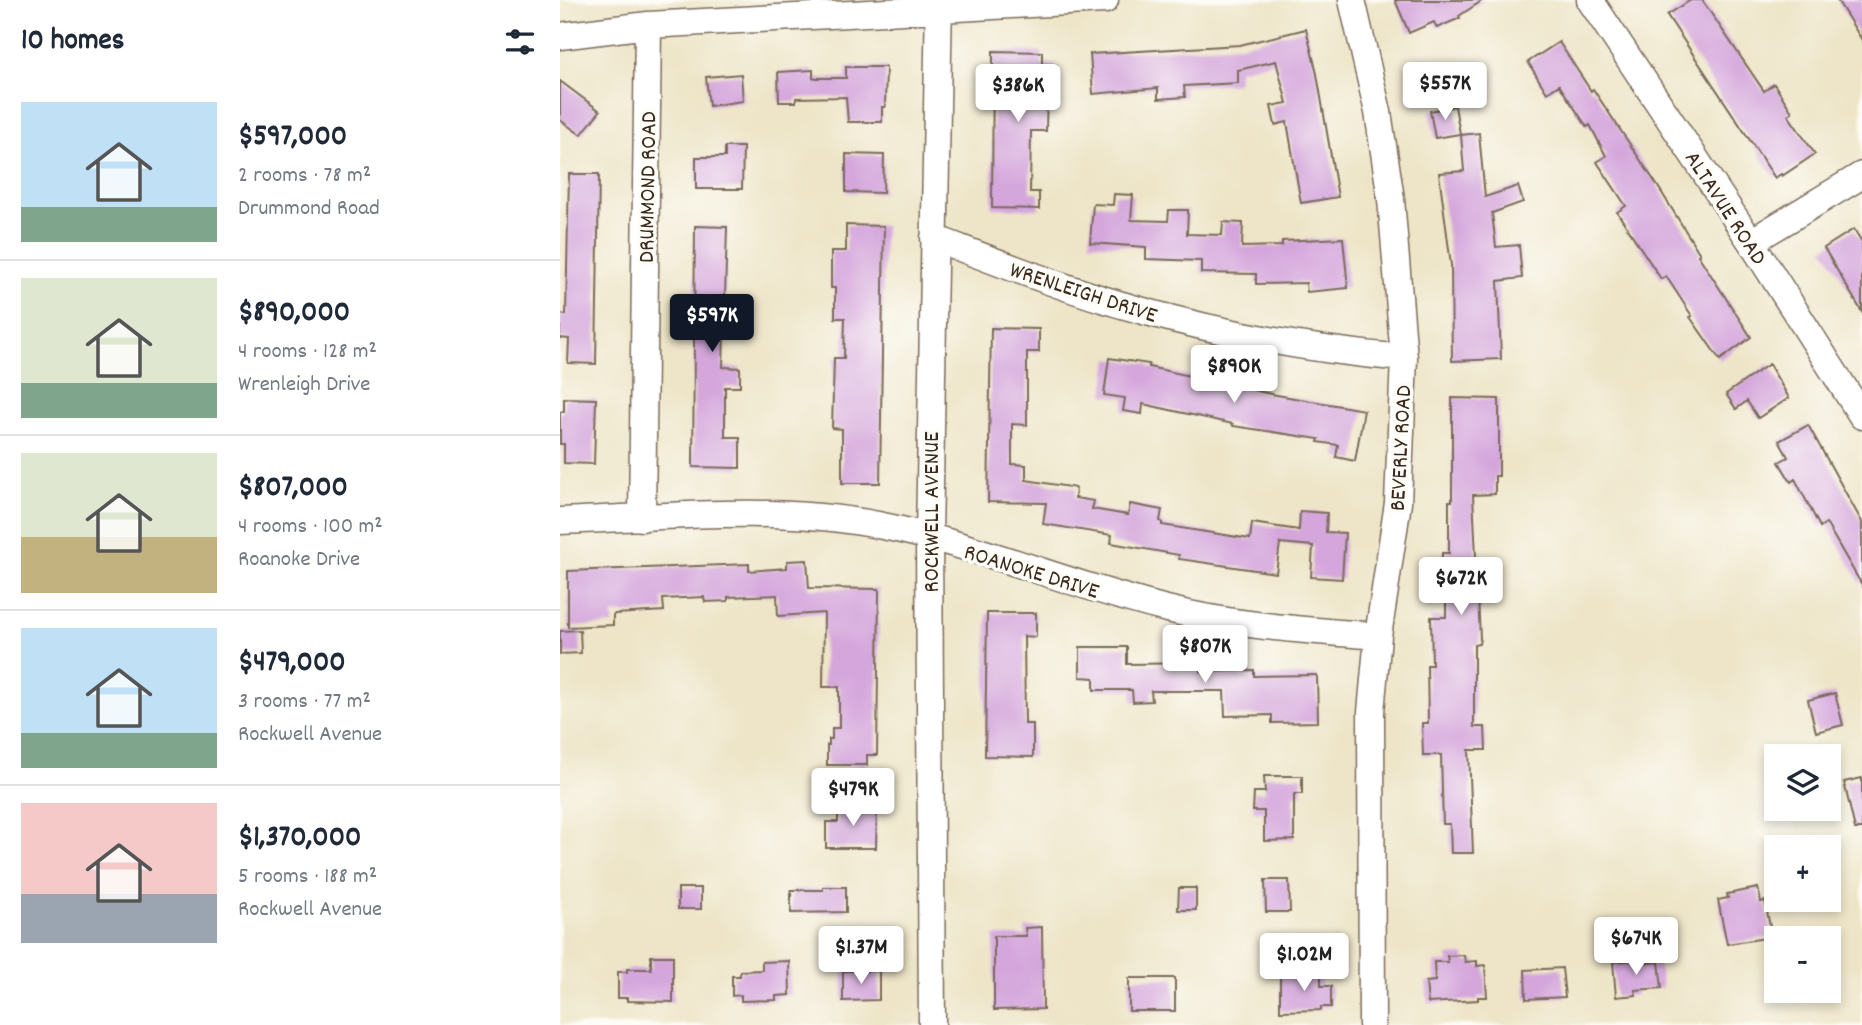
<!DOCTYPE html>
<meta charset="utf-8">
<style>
:root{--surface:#fff;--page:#f6f6f7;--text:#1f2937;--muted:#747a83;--line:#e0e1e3;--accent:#111827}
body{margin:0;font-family:Dekko,sans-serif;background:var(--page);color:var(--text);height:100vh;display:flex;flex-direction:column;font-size:26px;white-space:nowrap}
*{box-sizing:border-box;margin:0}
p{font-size:23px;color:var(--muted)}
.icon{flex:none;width:38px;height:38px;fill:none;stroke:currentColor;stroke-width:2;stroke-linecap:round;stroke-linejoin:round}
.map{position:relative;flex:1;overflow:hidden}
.details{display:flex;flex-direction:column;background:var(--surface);width:560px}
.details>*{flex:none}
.controls{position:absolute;left:1204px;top:744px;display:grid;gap:14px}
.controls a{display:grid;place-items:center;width:77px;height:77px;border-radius:0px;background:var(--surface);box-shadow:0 4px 10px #0003;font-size:35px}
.price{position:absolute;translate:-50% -60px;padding:0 16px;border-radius:7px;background:#fff;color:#222;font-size:23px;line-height:46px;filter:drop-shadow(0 2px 4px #0008)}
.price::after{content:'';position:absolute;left:50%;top:42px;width:21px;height:16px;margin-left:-10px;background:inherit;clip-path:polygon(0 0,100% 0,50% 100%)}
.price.selected{background:var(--accent);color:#fff}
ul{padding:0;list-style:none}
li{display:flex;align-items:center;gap:21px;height:175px;padding:0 21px}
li+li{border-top:2px solid var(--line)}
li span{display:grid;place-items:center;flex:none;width:196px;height:140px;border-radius:0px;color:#555}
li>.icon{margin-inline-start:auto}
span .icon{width:84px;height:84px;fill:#fffc;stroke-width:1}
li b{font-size:30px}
h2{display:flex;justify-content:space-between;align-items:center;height:84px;padding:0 21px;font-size:30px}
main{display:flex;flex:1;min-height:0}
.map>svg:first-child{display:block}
.building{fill:#d4a6dc}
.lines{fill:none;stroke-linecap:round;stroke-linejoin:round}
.street-casing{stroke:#7a6b5a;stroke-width:29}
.street{stroke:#fff;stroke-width:26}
.labels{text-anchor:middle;stroke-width:7;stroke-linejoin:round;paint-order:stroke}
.street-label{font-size:23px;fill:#3b2a1e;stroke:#fdfcf7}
</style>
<main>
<section class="details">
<h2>10 homes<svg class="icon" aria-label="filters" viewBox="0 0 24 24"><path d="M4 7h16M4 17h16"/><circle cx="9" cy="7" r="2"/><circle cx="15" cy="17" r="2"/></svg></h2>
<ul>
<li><span style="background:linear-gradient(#bfe0f5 75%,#7fa58c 0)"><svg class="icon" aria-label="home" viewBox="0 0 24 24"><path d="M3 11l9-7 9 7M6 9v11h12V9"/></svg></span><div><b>$597,000</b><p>2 rooms · 78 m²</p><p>Drummond Road</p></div></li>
<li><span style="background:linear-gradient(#dfe7d0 75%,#7fa58c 0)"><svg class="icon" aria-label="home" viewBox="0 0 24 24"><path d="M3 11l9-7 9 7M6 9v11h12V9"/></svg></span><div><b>$890,000</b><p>4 rooms · 128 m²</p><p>Wrenleigh Drive</p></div></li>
<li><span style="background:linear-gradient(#dfe7d0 60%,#c2b280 0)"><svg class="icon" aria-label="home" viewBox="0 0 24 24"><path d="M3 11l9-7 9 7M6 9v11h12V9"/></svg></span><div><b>$807,000</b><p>4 rooms · 100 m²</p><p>Roanoke Drive</p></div></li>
<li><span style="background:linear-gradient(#bfe0f5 75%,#7fa58c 0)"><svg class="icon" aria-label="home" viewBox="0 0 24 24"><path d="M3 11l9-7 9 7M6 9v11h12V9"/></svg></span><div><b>$479,000</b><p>3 rooms · 77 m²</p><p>Rockwell Avenue</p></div></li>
<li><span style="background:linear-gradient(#f6c9c9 65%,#9aa5b1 0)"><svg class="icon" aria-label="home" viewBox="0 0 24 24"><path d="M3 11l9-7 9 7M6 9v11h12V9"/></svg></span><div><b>$1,370,000</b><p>5 rooms · 188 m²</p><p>Rockwell Avenue</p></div></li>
</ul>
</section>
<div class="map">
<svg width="1302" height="1025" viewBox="0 0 1302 1025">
<rect width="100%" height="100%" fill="#fdfcf7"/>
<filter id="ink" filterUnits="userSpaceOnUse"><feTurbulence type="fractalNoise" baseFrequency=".0143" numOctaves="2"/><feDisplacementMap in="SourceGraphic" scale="14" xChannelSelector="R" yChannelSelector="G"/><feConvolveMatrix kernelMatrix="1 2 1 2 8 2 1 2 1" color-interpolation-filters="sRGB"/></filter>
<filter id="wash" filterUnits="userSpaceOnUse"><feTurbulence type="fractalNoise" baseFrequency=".00686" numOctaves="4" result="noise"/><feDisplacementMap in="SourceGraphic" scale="28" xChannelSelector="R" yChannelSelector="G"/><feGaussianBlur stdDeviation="1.57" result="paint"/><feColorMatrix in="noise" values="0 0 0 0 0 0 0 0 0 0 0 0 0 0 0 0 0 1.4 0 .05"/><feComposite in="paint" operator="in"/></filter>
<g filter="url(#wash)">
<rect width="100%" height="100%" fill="#eee5c8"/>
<g id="blocks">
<!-- building -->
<path class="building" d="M835 0H923L899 16 900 18 877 28 874 22 849 33Z
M1131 0H1142L1204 91 1214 84 1232 112 1228 115 1255 154 1222 176 1221 174 1215 178 1107 15Z
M1277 0H1302V40Z
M746 29 757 74 778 197 741 203 727 122 715 125 711 106 727 103 716 61 678 70V83L624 86 625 97 598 99V88L533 94 530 54 680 45Z
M999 42 1031 91 1033 89 1097 185 1140 254 1138 255 1191 337 1160 360 1130 317 1132 316 1106 276 1101 279 1057 212 1066 206 1037 162 1046 156 1030 125 1027 127 999 85 987 93 968 62Z
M433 51 482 52V64L497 65 496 90H487L486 131H471L470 192H479V209L432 208Z
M286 67H326L325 107H322V122H288L286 97 236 98V102H219L218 72 253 70V78H286Z
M181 74 183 101 149 106 146 77Z
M0 81 40 111 21 135 0 120Z
M895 106 900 134 875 138 870 111Z
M919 133 925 197 958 186 963 202 932 213 936 247 959 245 962 278 938 281 941 359 892 361 891 265 879 173 904 171 901 135Z
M165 147H183L182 189H136V157H165Z
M286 154 324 155 323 193 286 192Z
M9 174H39L36 364 8 363 9 339 0 338V314L6 315Z
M554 194 573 195 571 220 608 221 609 210H628L627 234 662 235 663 222 683 223 682 247 722 246V241L783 238 788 288 747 292 746 283 696 284V274L641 273V261L586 259V247L530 243 533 204 553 205Z
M286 225 324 226 320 483H282V429L272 428 274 358H284L285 318H275V288H271V251H286Z
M135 226 167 227 163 367 180 368V387H165V437H180V468L133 467Z
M1294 229 1302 242V312L1264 248Z
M431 328 479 329V352H467V425L452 424V464L466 465V480L516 488 515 498 534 501 532 509 568 515 570 504 602 510 600 521 602 522V525L690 539 692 523 739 530 740 511 767 513 766 532 785 533 782 579 751 577 753 546 720 543 716 573 619 559V555L551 543 552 535 483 524 486 503 428 502Z
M549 358 589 364V367L711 394 804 410 795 461 776 457 778 445 758 442 759 439 673 426V424L583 404 582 414 563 411 565 398 544 395Z
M1209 364 1229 398 1198 418 1187 401 1176 409 1166 394Z
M4 398 36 399 34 464 4 463V444H0V412L4 411Z
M892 398 939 399V476H935V494L913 495 920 638 919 644 914 645V727H925L926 750H909L913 853H891L890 824H883L881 755H863L862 723H868L867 665H872L871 617H886V582H882V553H889V501H892Z
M1248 425 1302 522V585L1266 523 1260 527 1235 479 1231 482 1219 462 1228 457 1219 441Z
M247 560 249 588 319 589 317 755H307V765H267V745H269V739H272V728H279V687H263L264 613 218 616 217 595 168 597V601L145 602 144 597 103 599 104 611 55 614 53 615V625L8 627V571L189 564V571L227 568V561Z
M427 613H476V637L464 636 465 724H473V757L425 756Z
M20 630 21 653 0 654V631Z
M520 647H567V664L641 663V672L694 670V676L757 675 758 722 712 723V715L665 716 664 691H591L592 701 573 702 572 690H534V678L520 677Z
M1275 693 1283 725 1256 732 1248 700Z
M704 776H742V794H734V840L704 841V811H693L694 792H705Z
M1302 778V829H1295L1284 782Z
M278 805H317L316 848H266V822H278Z
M705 880H729L730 912H706Z
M263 887H286V912L231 913V890H263Z
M118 888H141V909H118Z
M619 888H636V910H618Z
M1198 888 1201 902 1205 901 1212 937 1167 944 1158 900 1168 898 1167 894Z
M482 927 483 1009 434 1010V936H466L465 928Z
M904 955 905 962 917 961V966L925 965 927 997H918V1000L868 1003 866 982 875 981 874 962H888L887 956Z
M91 956H113V1002L67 1001V998H58V972H67V969H91Z
M1088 959V963L1099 962 1102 988 1075 990 1076 995 1056 997 1053 962Z
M229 961 230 995 216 996V1000L181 1001V995L172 996V976H180V971L202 970V962Z
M1002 968 1005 997 966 999 965 970Z
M283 971H319V1000L283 1001Z
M761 974V986H771V1007H761V1010L720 1011V975Z
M569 978H615V1011H569Z"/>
</g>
</g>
<g filter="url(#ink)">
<use href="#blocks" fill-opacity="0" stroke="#7a6b5a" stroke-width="2"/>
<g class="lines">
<defs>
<path id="street" d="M792 0 818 112 831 199 844 358 838 503 818 636 811 712 812 1025
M1030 0 1191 242 1302 416
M0 36 88 25 545 0
M374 238C440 263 507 290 576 309 663 334 754 350 844 358
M1191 242 1302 175
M82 518 88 25
M0 521C105 517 214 505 318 525 415 544 507 584 603 608 673 626 746 630 818 636
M372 1025 369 537 379 0"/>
</defs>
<!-- street casing -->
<use href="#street" class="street-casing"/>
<!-- street -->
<use href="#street" class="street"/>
</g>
</g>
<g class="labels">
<!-- street labels -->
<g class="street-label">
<text transform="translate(86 187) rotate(-89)" y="8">DRUMMOND ROAD</text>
<text transform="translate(1167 207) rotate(57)" y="8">ALTAVUE ROAD</text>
<text transform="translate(524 291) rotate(18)" y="8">WRENLEIGH DRIVE</text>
<text transform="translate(839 448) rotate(-87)" y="8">BEVERLY ROAD</text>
<text transform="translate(370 512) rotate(-90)" y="8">ROCKWELL AVENUE</text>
<text transform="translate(472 570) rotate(17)" y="8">ROANOKE DRIVE</text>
</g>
</g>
</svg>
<div class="controls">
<a><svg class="icon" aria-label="layers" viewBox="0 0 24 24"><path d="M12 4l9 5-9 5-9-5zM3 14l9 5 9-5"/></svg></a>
<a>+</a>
<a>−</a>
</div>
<b class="price" style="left:885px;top:122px">$557K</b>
<b class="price" style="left:458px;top:124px">$386K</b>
<b class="price selected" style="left:152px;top:354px">$597K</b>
<b class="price" style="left:674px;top:405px">$890K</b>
<b class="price" style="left:901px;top:617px">$672K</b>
<b class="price" style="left:645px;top:685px">$807K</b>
<b class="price" style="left:293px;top:828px">$479K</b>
<b class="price" style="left:1076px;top:977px">$674K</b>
<b class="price" style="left:301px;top:986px">$1.37M</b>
<b class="price" style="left:744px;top:993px">$1.02M</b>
</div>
</main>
